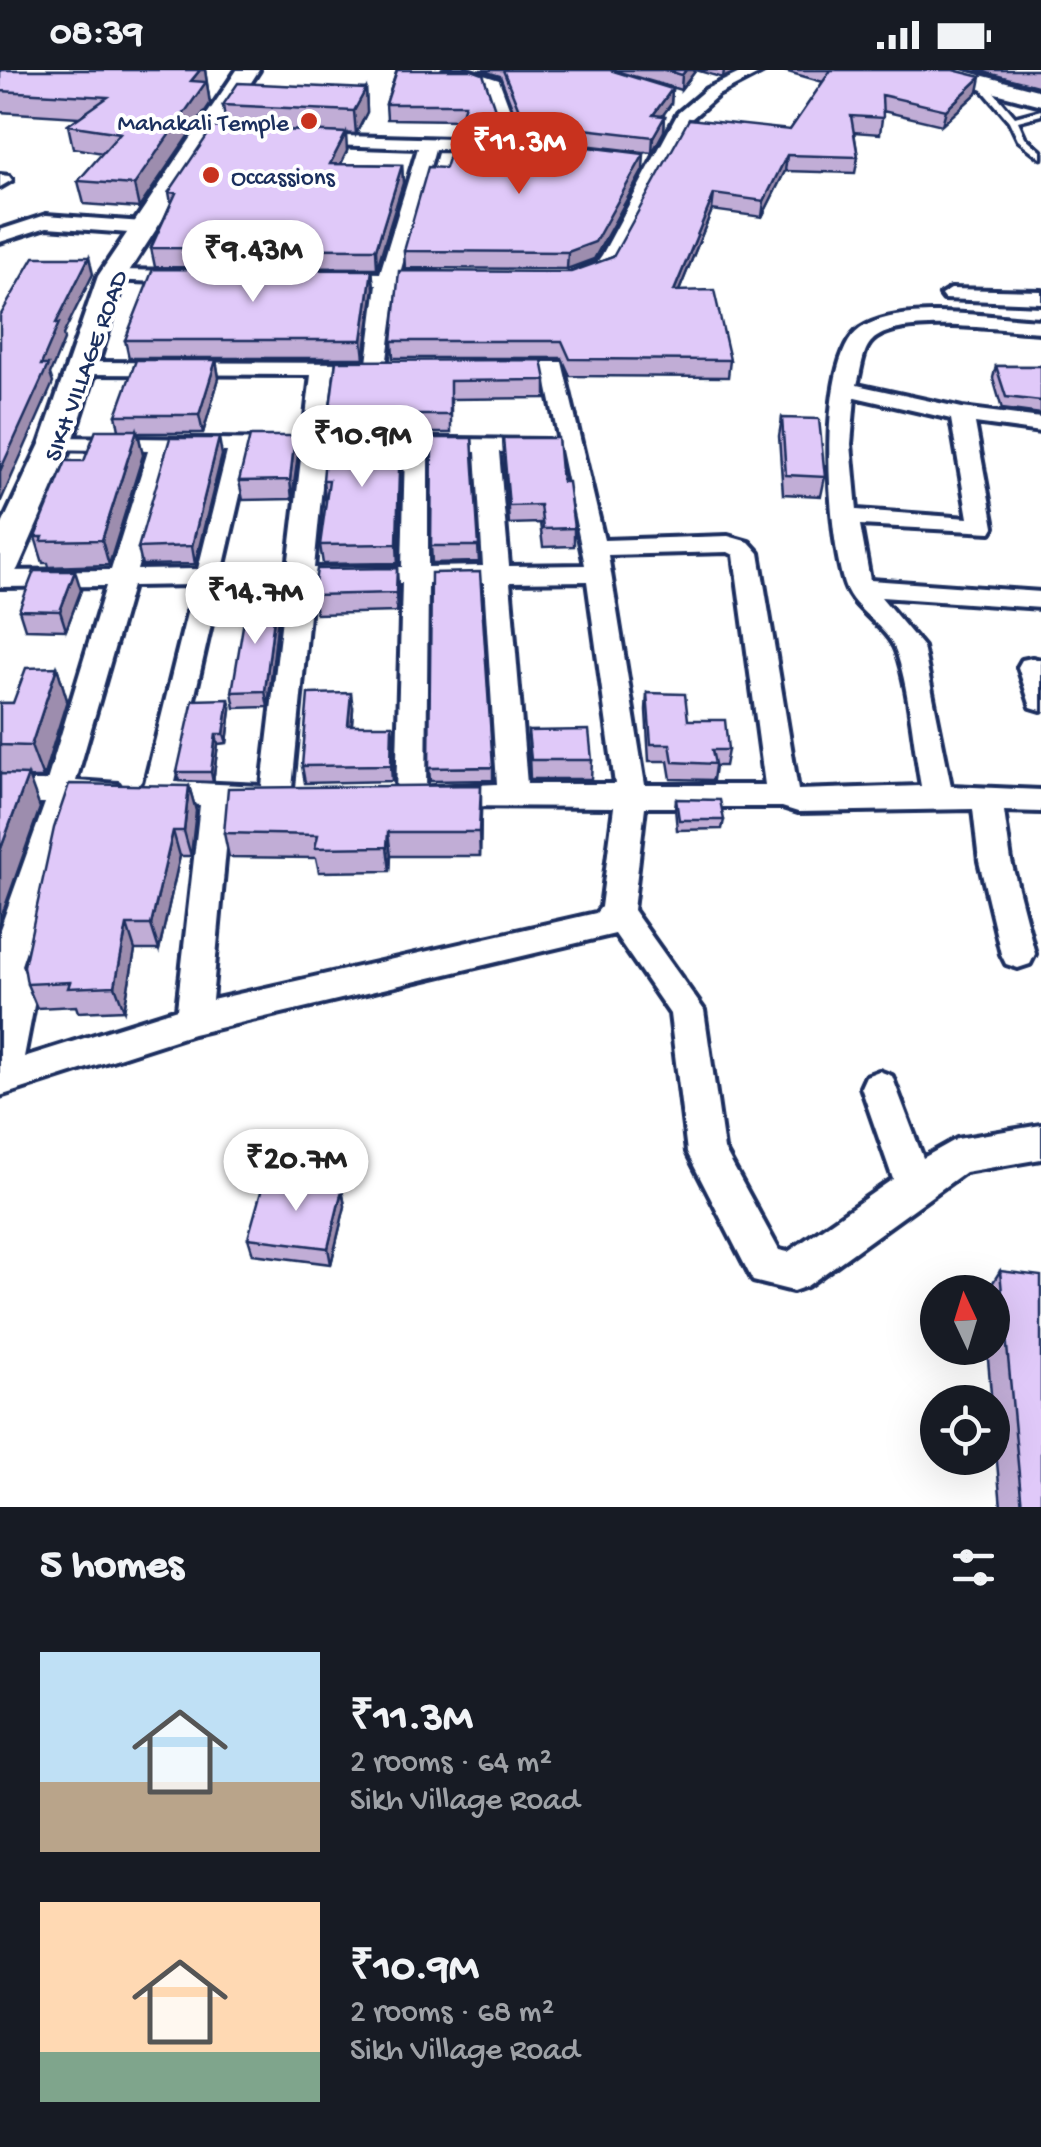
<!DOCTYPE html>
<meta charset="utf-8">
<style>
:root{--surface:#171b24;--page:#20242c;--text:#f1f3f6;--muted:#9ea1a6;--accent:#c8321e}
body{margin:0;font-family:"Gochi Hand",sans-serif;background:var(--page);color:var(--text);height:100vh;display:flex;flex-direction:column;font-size:38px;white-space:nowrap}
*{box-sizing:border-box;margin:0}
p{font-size:32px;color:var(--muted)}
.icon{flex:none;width:55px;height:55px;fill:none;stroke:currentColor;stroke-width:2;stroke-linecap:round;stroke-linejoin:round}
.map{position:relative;height:1437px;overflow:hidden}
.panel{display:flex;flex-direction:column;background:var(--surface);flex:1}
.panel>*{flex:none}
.needle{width:65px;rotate:356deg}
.controls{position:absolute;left:920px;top:1205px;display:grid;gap:20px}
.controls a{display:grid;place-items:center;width:90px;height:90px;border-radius:50%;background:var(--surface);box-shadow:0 10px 40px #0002;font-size:50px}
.price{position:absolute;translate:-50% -85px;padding:0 22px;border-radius:35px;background:#fff;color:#222;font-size:32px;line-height:65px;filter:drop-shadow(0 2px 5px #0008)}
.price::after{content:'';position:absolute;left:50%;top:60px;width:30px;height:22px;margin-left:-15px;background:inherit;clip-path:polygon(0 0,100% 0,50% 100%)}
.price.on{background:var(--accent);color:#fff}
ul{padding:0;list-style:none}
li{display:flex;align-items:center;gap:30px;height:250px;padding:0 40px}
li span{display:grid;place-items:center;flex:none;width:280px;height:200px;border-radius:0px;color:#555}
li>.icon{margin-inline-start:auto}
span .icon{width:120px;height:120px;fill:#fffc;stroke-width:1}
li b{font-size:42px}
h2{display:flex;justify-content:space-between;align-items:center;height:120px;padding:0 40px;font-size:42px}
.status{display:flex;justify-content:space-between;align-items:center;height:70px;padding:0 50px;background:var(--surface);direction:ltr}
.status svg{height:28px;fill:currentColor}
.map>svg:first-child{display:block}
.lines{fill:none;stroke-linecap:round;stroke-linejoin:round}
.service-casing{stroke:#1b2f5e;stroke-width:7}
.minor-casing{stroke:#1b2f5e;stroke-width:8}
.secondary-casing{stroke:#1b2f5e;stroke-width:8}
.service{fill:#fff;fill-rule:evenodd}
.minor{fill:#fff;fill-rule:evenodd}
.secondary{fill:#fff;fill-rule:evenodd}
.wall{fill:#c1add6;stroke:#1b2f5e;stroke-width:2.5}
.shaded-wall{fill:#9d8dae;stroke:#1b2f5e;stroke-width:2.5}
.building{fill:#e0c9f9;stroke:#1b2f5e;stroke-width:2.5}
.poi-dot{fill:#c8321e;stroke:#fff;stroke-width:4}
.labels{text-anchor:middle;stroke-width:8;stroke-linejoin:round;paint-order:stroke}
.far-poi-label{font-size:25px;fill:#1b2f5e;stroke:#fff;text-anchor:end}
.far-street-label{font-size:25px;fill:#1b2f5e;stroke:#fff}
</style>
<div class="status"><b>08:39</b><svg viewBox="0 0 49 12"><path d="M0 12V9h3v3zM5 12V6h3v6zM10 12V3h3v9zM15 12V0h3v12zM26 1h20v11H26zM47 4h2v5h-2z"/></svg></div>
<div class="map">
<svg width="1041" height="1437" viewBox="0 0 1041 1437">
<rect width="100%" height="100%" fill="#fff"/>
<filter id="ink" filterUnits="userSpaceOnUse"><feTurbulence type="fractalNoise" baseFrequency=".01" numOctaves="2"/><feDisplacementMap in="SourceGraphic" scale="20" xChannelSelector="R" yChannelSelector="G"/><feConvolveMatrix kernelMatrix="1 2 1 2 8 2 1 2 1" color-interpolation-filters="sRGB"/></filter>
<g filter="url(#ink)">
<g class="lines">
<defs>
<path id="service" d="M977 9H983L1015 47 1041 40V45L1018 51 1025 67 1041 81V88L1018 70 1009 51 977 13Z"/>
<path id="minor" d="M444 0H468L499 10 523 75 520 79 505 75 486 16Z
M746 0H766L718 25 691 49 611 200 586 211H572V203L597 192 602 185 678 43 706 19Z
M307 65 490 70 499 75 490 80 435 79 400 203H439L449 209 439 215H397L385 304 333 305 314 498 402 497 405 382 353 380 349 375 353 370 361 368 548 370 552 375 548 380 499 382 509 496 585 495 545 304H506L495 298 506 292H562L604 470 728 466 749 472 759 483 798 720 921 716C914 679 909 615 896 581 887 556 854 541 845 516 828 468 815 290 860 259 902 231 993 248 1041 250V262C1005 261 898 244 872 271 862 280 861 302 857 315L962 338 1041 348V362L975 353 994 457 991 462 860 455 870 510 1041 522V538L881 527 923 577 951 716 1041 720V742L1004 741 1011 791 1035 884 1030 894 1018 898 1006 894 1001 884 979 791 973 739 798 742 782 737H645L633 840 704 940 724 1079 779 1180 788 1182 893 1109 861 1017 866 1006 879 1001 892 1006 923 1088 957 1069 1041 1055V1089L965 1102 807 1216 793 1221 753 1211 687 1082 670 944 615 864 193 964 0 1026V859L45 733H0V711H47L106 516 0 517V501L111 500 148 381 48 379 44 374 56 367 293 370 297 375 293 380 250 382 223 499 288 498 311 305 81 304 70 298 81 292 367 293 377 214H335L325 208 335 202 380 203 418 78 301 74V66ZM855 327 951 349 968 448 857 440 851 374ZM171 381 227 382 198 499 137 500ZM428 382H476L483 496 428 497ZM728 482 734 485 765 715H645L608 485ZM587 511 615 714H527L510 512ZM484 512 497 714 432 717 428 725 432 733 443 736 614 737 601 837 596 843 212 930 230 736 276 739 287 736 291 728 312 514 402 513 396 725 400 733 411 736 422 733 426 725 428 513ZM286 514 262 716 175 712 220 515ZM194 515 145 713 138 722 142 730 200 735 177 939 24 987 35 930 21 895 75 733 118 730 122 722 118 714 76 711 132 516Z
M0 105 9 106 12 110 0 117Z
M46 145 143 152 152 158 143 164 47 157 0 172V160Z
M112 200 189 201 199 207 189 213 105 210V202Z
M951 219 1041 221V233L944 229 941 225Z
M1032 588 1041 590V640L1031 637 1018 597 1022 590Z"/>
<path id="secondary" d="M237 0H259L126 206 72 374 18 498 13 506 0 509V459L40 374 98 206Z
M924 0H961L1041 21V35L927 5Z"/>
</defs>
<!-- service casing -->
<use href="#service" class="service-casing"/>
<!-- minor casing -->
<use href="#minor" class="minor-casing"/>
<!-- secondary casing -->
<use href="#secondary" class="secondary-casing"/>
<!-- service -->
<use href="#service" class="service"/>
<!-- minor -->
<use href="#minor" class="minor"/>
<!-- secondary -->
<use href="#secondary" class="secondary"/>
</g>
<!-- wall -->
<path class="wall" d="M0 0H205L210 34 139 138 84 134 78 111 103 83 73 78 68 55 79 47 0 42Z
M397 0 499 51V66L460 67V50L387 49 386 34Z
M480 0H610L672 19 671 34 662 46H665L664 61 652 83 524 68 500 6Z
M612 0H696L681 20Z
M696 0H740L723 8Z
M781 0H953L978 22 942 55 883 41 880 64 854 62 858 87 855 103 785 101 762 147 712 140 679 221 730 290 728 307 570 306 562 288H393L392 271 613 187 790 60 823 12Z
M976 0H1041V17Z
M366 19 367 42 356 64 226 57 223 35Z
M347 81 341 94 402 95 403 113 377 198 155 197 151 178 171 133 169 122Z
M643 100 594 189 567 199 405 198 404 181Z
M372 200 374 218 364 288H129L125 270Z
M216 290 219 308 203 363H138L143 385 109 495 49 497 48 493H43L35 467 84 391 119 360 116 345Z
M336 291 546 310V328L451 329V363H331L329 345Z
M996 296H1041V344L1002 339 993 308Z
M782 348 825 407 821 426 783 424 779 366Z
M472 368 479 492 432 493 431 476Z
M503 368 562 412 574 458V476L543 477 540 453 509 454Z
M222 385 195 494 142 495 138 478Z
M298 385 292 429 243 430 239 411Z
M401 385 398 493 323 494 320 475 327 429H325L323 410Z
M398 517 397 542 316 544 313 525Z
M81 520 66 560 25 559 19 540Z
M278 547 268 637 235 638 232 622Z
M57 597 67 630 43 708H28L40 738 0 851V633H13Z
M647 623 728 680 725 696H715L713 710 671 709 668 691H649L646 640Z
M231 639 227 673 218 674 213 712 180 711 177 702Z
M353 639 352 655 394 671 392 711 305 713 302 696Z
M528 661 592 690 591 709H530Z
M493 697V710L430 711 429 698Z
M189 716 196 741 191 786H180L159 880H135L124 940 78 942 76 936 37 938 27 914Z
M676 729 724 750 722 759 677 760 675 738Z
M481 739 480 786H391L390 801 319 802 316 788 229 787 224 763Z
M342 1120 345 1136 331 1194 253 1184 248 1168Z
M1000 1201 1041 1437H1001L987 1278H992V1222H987Z"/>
<!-- shaded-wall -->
<path class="shaded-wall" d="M200 0H205L210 34 139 138 134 115 188 15Z
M686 0H696L681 20 682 5Z
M724 0H740L723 8Z
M981 7 978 22 942 55 946 40Z
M366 19 367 42 356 64 354 41Z
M672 19 671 34 652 60 653 45Z
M665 46 664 61 652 83 653 67Z
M346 63 347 81 332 112 330 94Z
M644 84 643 100 594 189 567 199 568 182Z
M787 85 785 101 762 147 764 131Z
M402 95 403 113 377 198 376 179Z
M714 124 712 140 672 238 674 221Z
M89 187 93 204 63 265 64 270 50 304 53 313 0 433V401L56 253Z
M372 200 374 218 364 288 362 270Z
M216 290 219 308 203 363 199 345Z
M137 360 143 385 109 495 102 470Z
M295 366 298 385 292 429 290 410Z
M400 366 401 385 398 493 397 474Z
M219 368 222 385 195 494 192 476Z
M397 498 398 517 397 542 396 523Z
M75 501 81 520 66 560 60 541Z
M276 531 278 547 268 637 265 621Z
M57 597 67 630 43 708 31 676Z
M351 623 353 639 350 671 348 655Z
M229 629 231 639 227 673 224 664Z
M392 655 394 671 392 711 391 695Z
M216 664 218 674 213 712 211 702Z
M28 705 40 738 0 851V781Z
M481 715V739L480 786 479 762Z
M189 716 196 741 191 786 184 761Z
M173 761 180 786 159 880 151 855Z
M388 762 391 786 390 801 387 777Z
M127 855 135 880 124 940 115 916Z
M342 1120 345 1136 331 1194 328 1178Z"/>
<!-- building -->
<path class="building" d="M0 0H200L191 11 206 12 134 115 78 111 120 63 68 55 108 27 0 21Z
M397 0H472L483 4 499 51H460L465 34H386Z
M503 0H610L672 19 653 45 665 46 653 67 524 52Z
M665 0H686L682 5Z
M831 0H953L981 7 946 40 882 25 883 48 851 46 858 87 787 85 764 131 714 124 674 221 714 220 730 290 570 289 562 271H392L399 201 571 202 613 187 689 49 790 60Z
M238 13 366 19 354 41 223 35Z
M213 57 346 63 330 94 402 95 376 179 151 178 176 123 169 122Z
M514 68 644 84 595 172 568 182 404 181 428 97 445 98 454 69Z
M34 187H89L56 253H59L41 295H48L0 401V246Z
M153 199 372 200 362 270H125Z
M136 290H216L199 345H116Z
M542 290 546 310 450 311V345H329L336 291Z
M996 296H1041V331L1006 327Z
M782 348 819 349 825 407 786 405Z
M96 360H137L102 470 41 471 43 467H35L66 391H84Z
M250 366H295L290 410 239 411Z
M327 366H400L397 474 320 475 329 410H323Z
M170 368H219L192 476 138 478Z
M432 368H472L479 476H431Z
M503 368H558L562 412H568L574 458 543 459 540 435 509 436Z
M397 498 396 523 313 525 317 499Z
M34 501H75L60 541 19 540Z
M480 502 493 697 429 698 431 503Z
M276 531 265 621 232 622 247 532Z
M57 597 31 676 0 675V633H13L26 598Z
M351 623 348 655H392L391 695 302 696 308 624Z
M647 623 685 624 688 650H725L728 680H712L715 694 673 692 670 674H651Z
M229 629 224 664H216L211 702H177L193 630Z
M589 660 592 690H531L528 661Z
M0 704 28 705 0 781Z
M69 714 189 716 184 761H173L151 855H127L115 916 68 918 70 912 27 914 24 896 54 758Z
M481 715 479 762H388L387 777 315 778 318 765 224 763 228 718Z
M676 729 720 730 724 750H679Z
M264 1111 342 1120 328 1178 248 1168Z
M1000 1201 1041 1206V1437H1022Z"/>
</g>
<!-- markers -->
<g class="poi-dot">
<circle cx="309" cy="51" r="10"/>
<circle cx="211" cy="105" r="10"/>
</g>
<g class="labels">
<!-- far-poi labels -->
<g class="far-poi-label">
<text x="289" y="60">Mahakali Temple</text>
<text x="231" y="114" text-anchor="start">Occassions</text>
</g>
<!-- far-street labels -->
<g class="far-street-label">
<text transform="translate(84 295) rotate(-70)" y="9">SIKH VILLAGE ROAD</text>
</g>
</g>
</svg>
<div class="controls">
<a><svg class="needle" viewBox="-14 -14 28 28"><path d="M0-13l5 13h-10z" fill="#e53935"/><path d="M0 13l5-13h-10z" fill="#9ea1a6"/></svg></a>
<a><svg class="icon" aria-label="locate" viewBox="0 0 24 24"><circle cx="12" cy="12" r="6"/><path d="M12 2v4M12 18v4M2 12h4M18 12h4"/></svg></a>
</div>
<b class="price on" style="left:519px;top:127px">₹11.3M</b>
<b class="price" style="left:253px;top:235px">₹9.43M</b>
<b class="price" style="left:362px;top:420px">₹10.9M</b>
<b class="price" style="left:255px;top:577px">₹14.7M</b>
<b class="price" style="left:296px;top:1144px">₹20.7M</b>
</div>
<section class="panel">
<h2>5 homes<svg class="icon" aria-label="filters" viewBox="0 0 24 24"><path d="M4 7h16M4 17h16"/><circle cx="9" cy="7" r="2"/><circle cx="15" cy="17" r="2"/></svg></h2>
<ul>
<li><span style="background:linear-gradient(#bfe0f5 65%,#b9a48a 0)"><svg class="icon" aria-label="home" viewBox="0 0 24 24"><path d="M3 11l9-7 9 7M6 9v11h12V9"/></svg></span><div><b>₹11.3M</b><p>2 rooms · 64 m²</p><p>Sikh Village Road</p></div></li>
<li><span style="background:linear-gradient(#ffd9b3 75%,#7fa58c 0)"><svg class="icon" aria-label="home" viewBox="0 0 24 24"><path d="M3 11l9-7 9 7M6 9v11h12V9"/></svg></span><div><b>₹10.9M</b><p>2 rooms · 68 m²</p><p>Sikh Village Road</p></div></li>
</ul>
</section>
